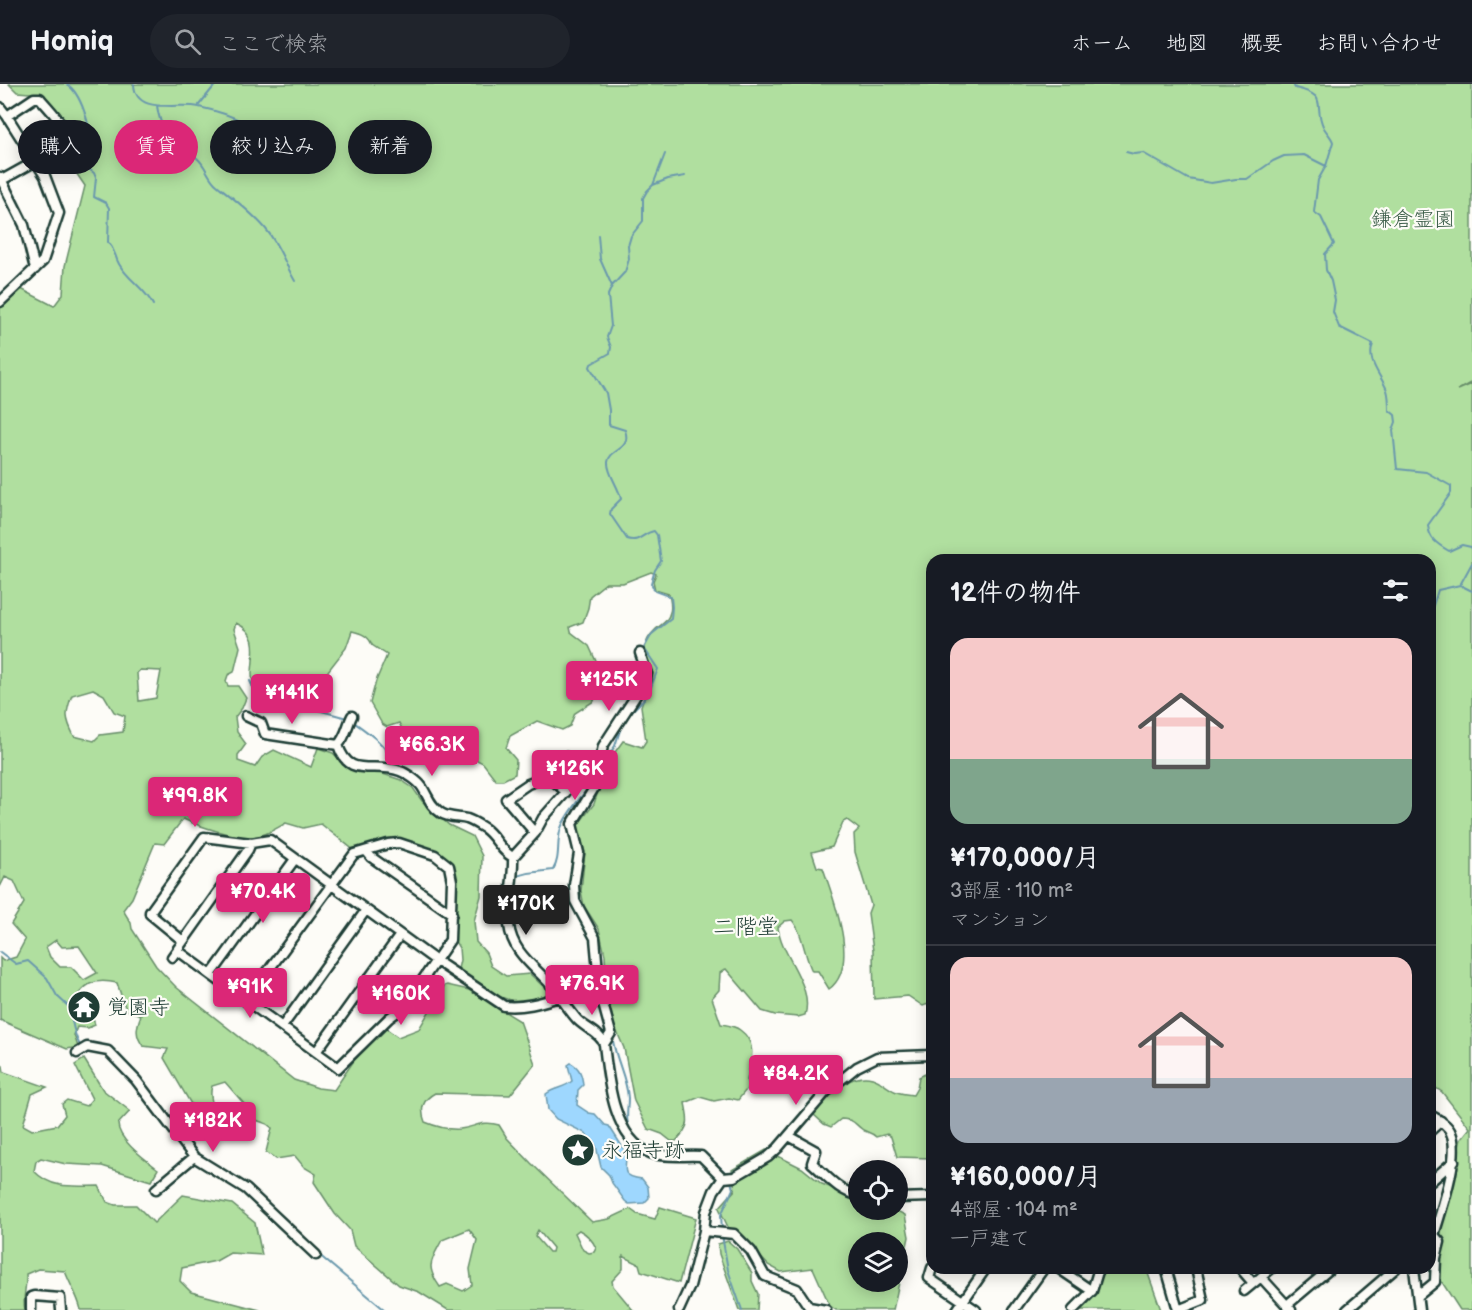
<!DOCTYPE html>
<html lang="ja">
<meta charset="utf-8">
<style>
:root{--surface:#171b24;--page:#20242c;--text:#f1f3f6;--muted:#9ea1a6;--line:#363941;--accent:#db2777}
body{margin:0;font-family:"Balsamiq Sans","Klee One",sans-serif;background:var(--page);color:var(--text);height:100vh;display:flex;flex-direction:column;font-size:22px;white-space:nowrap}
*{box-sizing:border-box;margin:0}
p{font-size:20px;color:var(--muted)}
.icon{flex:none;width:33px;height:33px;fill:none;stroke:currentColor;stroke-width:2;stroke-linecap:round;stroke-linejoin:round}
.map{position:relative;flex:1;overflow:hidden}
.details{position:absolute;left:926px;top:470px;width:510px;height:720px;display:flex;flex-direction:column;background:var(--surface);border-radius:18px;box-shadow:0 3px 15px #0003}
.details>*{flex:none}
.hud{position:absolute;left:18px;top:36px;width:570px;height:54px;display:flex;gap:12px}
.controls{position:absolute;left:848px;top:1076px;display:grid;gap:12px}
.controls a{display:grid;place-items:center;width:60px;height:60px;border-radius:50%;background:var(--surface);box-shadow:0 3px 15px #0003;font-size:30px}
.price{position:absolute;translate:-50% -51px;padding:0 14px;border-radius:6px;background:var(--accent);color:#fff;font-size:20px;line-height:39px;filter:drop-shadow(0 2px 3px #0008)}
.price::after{content:'';position:absolute;left:50%;top:36px;width:18px;height:14px;margin-left:-9px;background:inherit;clip-path:polygon(0 0,100% 0,50% 100%)}
.price.active{background:#222;color:#fff}
ul{padding:0;list-style:none}
li{display:grid;align-content:center;gap:12px;height:318px;padding:0 24px}
li+li{border-top:2px solid var(--line)}
li span{display:grid;place-items:center;height:186px;border-radius:18px;color:#555}
li>.icon{margin-inline-start:auto}
span .icon{width:108px;height:108px;fill:#fffc;stroke-width:1}
li b{font-size:26px}
h2{display:flex;justify-content:space-between;align-items:center;height:72px;padding:0 24px;font-size:26px}
.chip{padding:0 21px;border-radius:27px;background:var(--surface);box-shadow:0 3px 15px #0003;font-size:21px;line-height:54px}
.chip.active{background:var(--accent);color:#fff}
header{display:flex;align-items:center;gap:36px;box-sizing:border-box;height:84px;padding:0 30px;background:var(--surface);border-bottom:2px solid var(--line)}
header strong{font-size:28px}
nav{display:flex;gap:33px;margin-inline-start:auto;font-size:21px}
.search{width:420px;height:54px;background:var(--page);display:flex;align-items:center;gap:15px;box-sizing:border-box;padding:0 21px;border-radius:33px;color:var(--muted);font-size:22px}
.map>svg:first-child{display:block}
.green{fill:#b0df9f;stroke:#688e6a;stroke-width:1.5;fill-rule:evenodd}
.water{fill:#9ed7fe;stroke:#6b99ad;stroke-width:1.5}
.lines{fill:none;stroke-linecap:round;stroke-linejoin:round}
.stream{stroke:#6b99ad;stroke-width:2}
.minor-casing{stroke:#1f3d34;stroke-width:13}
.minor{stroke:#fdfcf7;stroke-width:8}
.labels{text-anchor:middle;stroke-width:4.5;stroke-linejoin:round;paint-order:stroke}
.park-label{font-size:21px;fill:#3c5d49;stroke:#fdfcf7}
.poi-label{font-size:21px;fill:#1f3d34;stroke:#fdfcf7;text-anchor:start}
.neighbourhood-label{font-size:22px;fill:#1f3d34;stroke:#fdfcf7}
</style>
<header>
<strong>Homiq</strong>
<div class="search"><svg class="icon" aria-label="search" viewBox="0 0 24 24"><circle cx="10" cy="10" r="6"/><path d="M15 15l6 6"/></svg>ここで検索</div>
<nav><a>ホーム</a><a>地図</a><a>概要</a><a>お問い合わせ</a></nav>
</header>
<div class="map">
<svg width="1472" height="1226" viewBox="0 0 1472 1226">
<rect width="100%" height="100%" fill="#fdfcf7"/>
<filter id="ink" filterUnits="userSpaceOnUse"><feTurbulence type="fractalNoise" baseFrequency=".0167" numOctaves="2"/><feDisplacementMap in="SourceGraphic" scale="12" xChannelSelector="R" yChannelSelector="G"/><feConvolveMatrix kernelMatrix="1 2 1 2 8 2 1 2 1" color-interpolation-filters="sRGB"/></filter>
<g filter="url(#ink)">
<!-- green -->
<path class="green" d="M9 0H1472V298L1458 306 1472 300V1226H1460L1438 1192 1444 1155 1437 1148 1461 1055 1470 1044 1442 1008 1430 1000V476H932L931 919 923 922 908 912 874 915 873 867 868 829 871 821 855 768 854 750 859 745 847 736 843 738 832 763 812 768 817 783 823 784C833 814 861 882 829 905L818 887H812C804 871 803 849 792 836L785 837 778 843C781 872 814 901 805 931L798 933 775 931 762 927 726 885 720 889 719 906 712 914 721 940C727 941 735 942 740 946 758 959 751 978 747 996L750 1001 738 1016 729 1014 714 1017 700 1013 685 1019C689 1038 690 1042 676 1057H671L662 1050 648 1045 634 1017 624 964 614 941 607 909 605 871 599 845 584 822 581 807 585 768 577 742 594 720 607 679 623 657 642 663 646 657 641 622 653 589C644 573 640 560 655 546 661 540 668 538 670 528 672 523 670 516 669 510L655 506 653 497 656 490 651 488 623 499H606L590 512 588 524 583 538 570 543 571 548 589 562 601 588 594 617 575 629 570 642 562 646 537 637 510 652 506 664 516 676 515 690 503 696H496L483 679 475 675H455L427 655 403 647 399 639 387 643 382 640 370 619 376 597 387 571 372 561C369 552 361 549 352 547L346 564 328 587V610L320 621 293 627 280 620 255 613C254 606 252 597 252 589 253 568 260 550 236 539L234 545 240 563 234 588 228 591 226 597 228 602H238L246 614 242 624 235 633 237 648 246 660 238 671V677L255 683 262 673 274 666 311 683 318 664 333 669 347 683 371 686 401 696 413 704 422 717 449 741 472 752 482 772 481 812 474 837 476 858 486 869 491 882 506 892 530 890 546 905 547 914C508 925 487 908 458 885L460 876 459 864 453 854 455 831 453 790C434 771 412 750 382 756 373 758 363 763 355 767L321 740 303 744 286 739C275 745 263 753 251 753 234 754 199 742 183 735L164 760 155 759 132 814 123 826 131 839 132 845 156 882 176 903 294 996 318 1004 334 1006 355 975 384 943 398 953 419 945 444 902 447 901 469 906 520 937 535 980 510 1011 435 1009C422 1016 420 1025 425 1038 437 1043 447 1046 460 1045 476 1043 482 1036 499 1041L507 1054 531 1079 592 1138 609 1135 630 1125 637 1130 655 1135 660 1123 696 1134 679 1199 641 1187 639 1180 623 1172V1185L612 1197 613 1202 633 1226H448L419 1208 399 1201 354 1162 350 1146 335 1130 314 1098 316 1090 304 1083 295 1072 276 1075 266 1068 272 1044 267 1040 250 1034 245 1021 225 998 212 1002C208 1015 216 1027 218 1040L212 1045 202 1046 191 1020 164 974 168 965 143 962C135 951 136 944 141 931L126 926 117 899C94 894 84 899 72 920L82 932 93 934 95 941 88 944 77 943 74 951 78 963 67 965 0 936V874L3 877 16 873 25 856 11 840 24 819 14 797 5 793 0 803V221L21 205 54 222 63 210 65 182 85 102 66 74 70 42 43 10 17 8ZM140 586 161 587 156 614 139 617 137 589ZM93 605 104 611 114 628 125 632 123 648 100 651 94 657 74 652C65 634 65 630 72 611ZM56 856 62 863 79 862 97 889 84 896 71 883H60L50 873 46 863ZM469 1145 477 1156 470 1185 472 1201 463 1207 447 1200 440 1203C425 1182 431 1177 442 1156ZM538 1146 553 1164 552 1168H549L535 1152ZM579 1146C587 1150 592 1155 596 1164L594 1168 589 1169 583 1166 575 1149Z
M84 975 103 1006 130 1027 118 1040C118 1056 145 1075 158 1085L151 1097 102 1082 66 1080 41 1074 36 1077 34 1087C52 1106 75 1102 99 1102L107 1118 115 1121H136L154 1139 183 1111 232 1120 255 1139 262 1171 230 1169 216 1177 182 1184 180 1197 191 1208 260 1226H81C78 1212 70 1201 65 1187L38 1185 26 1190C27 1203 22 1213 25 1226H0V980L3 982 4 988 47 1003 32 1010 23 1041 32 1046 57 1041 65 1031 62 1020 67 1016 86 1022 92 1015 75 981Z
M927 989 931 990V1074L897 1073 891 1053 887 1050 876 1053C871 1048 868 1049 863 1046 853 1039 856 1036 841 1035L831 1043 824 1040 813 1030 816 1020C832 1008 857 983 879 997 893 1007 894 1009 913 1011L917 1004 919 993Z
M766 1066 802 1084 822 1100 858 1114V1125H893L905 1131 909 1153 893 1226H836L830 1222 813 1184 781 1188 768 1181 746 1157 728 1143 719 1124 735 1106 732 1086ZM858 1158H897V1197H858Z
M728 1157 737 1165 752 1189V1197L758 1210 757 1226H739L719 1170 718 1160Z
M1102 1184H1146L1161 1226H1078Z"/>
<!-- water -->
<path class="water" d="M571 979C580 984 582 991 583 1001L578 1006 577 1021 589 1029 595 1030 605 1041 609 1042 627 1070C624 1088 622 1092 642 1095L648 1103 649 1114 644 1119 629 1120 625 1117 612 1099 609 1091 601 1083 596 1062 585 1049 556 1035 548 1026 546 1010C555 1003 565 1004 572 997L568 981Z"/>
<g class="lines">
<!-- stream -->
<path class="stream" d="M66 0C80 7 94 47 88 62 86 66 82 70 79 74L80 78 94 89 96 94 94 113 106 119 109 124 108 158C116 167 114 171 119 180 128 196 145 204 153 221
M134 0C135 32 179 18 199 23 213 26 230 31 243 38 260 46 278 62 298 61 309 60 322 52 332 48
M1293 0 1295 4C1330 12 1313 20 1323 42 1325 47 1331 52 1333 58L1326 82 1318 96 1314 128 1321 133 1334 160 1325 170 1326 186 1331 197 1335 216 1333 228 1339 243 1373 260C1366 277 1381 291 1387 306 1389 312 1389 319 1389 326L1395 331 1396 338 1393 346 1397 385 1426 388 1451 402V409L1428 441C1429 455 1437 460 1449 467L1462 461 1471 463 1472 465
M199 21 216 0
M157 22C162 56 176 54 198 75 206 82 208 94 217 101 233 114 251 128 265 144 279 160 285 180 295 197
M1126 68 1134 70 1143 69 1188 95 1211 99 1236 95H1247L1273 77 1284 72 1304 71 1326 82
M653 101 668 95 685 92
M598 151 600 175 612 202
M1460 501 1472 479
M1460 501 1472 507
M1430 531 1438 506 1460 501
M250 597 254 606 274 623 283 627 314 625 347 634
M352 637C372 651 387 661 396 684
M399 689 413 699
M598 704 601 697 606 675 615 662 621 643 632 627 648 611 658 585 644 564 652 550 671 535 672 523 671 513 655 507 651 499 655 486 661 477 657 451 654 447C642 449 641 459 627 455L610 430 611 425 621 415C619 403 607 389 608 378 610 364 632 367 625 346L609 341V326L606 309 590 283 591 280 610 269 611 263 607 253 611 242 608 211 612 202 625 188 629 175 628 162 631 152 643 137V114L647 107 653 101 665 70
M419 705C425 718 431 733 445 735
M457 737 467 739 482 748
M517 792 528 789 553 786C561 773 556 758 561 744 566 731 576 719 585 708L589 709
M0 868 16 880 28 877 47 894 57 912 70 924C71 935 75 954 81 963
M595 944 613 957C616 976 627 995 628 1014 628 1028 624 1038 633 1051
M699 1068H704L727 1090
M200 1081 211 1090 215 1089
M730 1089 767 1069
M722 1145 721 1131 733 1105 731 1097
M722 1151 728 1186 742 1226
M318 1170 385 1226"/>
<defs>
<path id="minor" d="M0 23 7 32 45 92 59 129 43 177 0 218
M7 32 34 14H40C50 27 74 46 61 63 56 70 45 75 37 80
M0 93 24 141 35 185
M0 97 36 77
M246 632 261 639 265 650 338 661
M352 632C347 642 346 653 338 661 349 696 373 677 400 687 406 689 418 697 422 703 428 712 430 722 441 729 448 734 459 733 467 735 473 737 479 741 484 744 496 752 500 767 513 773
M598 687 566 673 558 677 536 697 528 700 506 715 535 749 513 773C514 796 507 817 509 841 512 868 534 882 550 900 559 910 566 922 575 933 583 944 599 947 604 960 608 994 613 1055 650 1069 665 1074 685 1071 701 1072L723 1094
M535 749 543 734 566 708 546 690
M367 768 371 773 452 830
M183 857 150 830V828L204 753 251 759 270 756 435 876 504 922C523 924 540 919 559 913
M177 866 338 984 389 934 404 923 450 856 452 797 449 782 435 771 399 759 388 760 354 770 246 917
M172 873 248 766 251 759
M211 891 295 775
M282 943 366 826
M604 960 611 949 600 909 595 854 575 817 574 801 579 769 572 740 594 704 603 662 646 596 647 590 640 569
M316 968 400 851
M77 969 87 963 108 967 136 996 194 1073 246 1105 316 1171
M1430 1031C1437 1035 1448 1040 1451 1049 1461 1071 1441 1127 1434 1151L1430 1155
M1430 1047 1441 1037
M789 1052 816 1067 812 1079C826 1091 839 1108 858 1111
M723 1094 734 1093 768 1073 778 1064 826 1008 857 983 877 973 932 971
M1430 1098 1454 1077
M156 1105 194 1073
M897 1114 932 1113
M704 1147 734 1150 751 1167 765 1192 797 1205 809 1223 826 1226
M932 1184 929 1194 976 1226
M1058 1184 1092 1207
M1166 1184 1178 1226
M1240 1184 1253 1199
M1414 1184 1419 1226
M1261 1193 1291 1226
M1244 1207 1272 1184
M1418 1212 1435 1198 1436 1174 1440 1158 1434 1151
M1287 1221 1331 1184
M31 1226V1213L34 1212 60 1214 61 1226
M679 1226 690 1202 704 1147 706 1128 714 1107 723 1094
M957 1226 986 1184
M1014 1226 1044 1184
M1073 1226 1092 1207 1099 1184
M1178 1226 1203 1216 1196 1184
M1347 1226 1396 1184"/>
</defs>
<!-- minor casing -->
<use href="#minor" class="minor-casing"/>
<!-- minor -->
<use href="#minor" class="minor"/>
</g>
</g>
<!-- icons -->
<defs>
<symbol id="temple-disc" viewBox="-11 -11 22 22"><circle r="9.5" fill="#1f3d34" stroke="#fdfcf7"/><path d="M0-6L5-2H3V0L6.5 2.5H4V6H1.5V3h-3V6H-4V2.5H-6.5L-3 0V-2H-5Z" fill="#fff"/></symbol>
<symbol id="sight-disc" viewBox="-11 -11 22 22"><circle r="9.5" fill="#1f3d34" stroke="#fdfcf7"/><path d="M0-6L1.8-2.2L6-1.7L2.9 1.2L3.7 5.4L0 3.3L-3.7 5.4L-2.9 1.2L-6-1.7L-1.8-2.2Z" fill="#fff"/></symbol>
</defs>
<g fill-rule="evenodd">
<use href="#temple-disc" x="65" y="904" width="38" height="38"/>
<use href="#sight-disc" x="559" y="1047" width="38" height="38"/>
</g>
<g class="labels">
<!-- park labels -->
<g class="park-label">
<text x="1413" y="142">鎌倉霊園</text>
</g>
<!-- poi labels -->
<g class="poi-label">
<text x="107" y="930">覚園寺</text>
<text x="601" y="1073">永福寺跡</text>
</g>
<!-- neighbourhood labels -->
<g class="neighbourhood-label">
<text x="746" y="850">二階堂</text>
</g>
</g>
</svg>
<div class="controls">
<a><svg class="icon" aria-label="locate" viewBox="0 0 24 24"><circle cx="12" cy="12" r="6"/><path d="M12 2v4M12 18v4M2 12h4M18 12h4"/></svg></a>
<a><svg class="icon" aria-label="layers" viewBox="0 0 24 24"><path d="M12 4l9 5-9 5-9-5zM3 14l9 5 9-5"/></svg></a>
</div>
<b class="price" style="left:609px;top:628px">¥125K</b>
<b class="price" style="left:292px;top:641px">¥141K</b>
<b class="price" style="left:432px;top:693px">¥66.3K</b>
<b class="price" style="left:575px;top:717px">¥126K</b>
<b class="price" style="left:195px;top:744px">¥99.8K</b>
<b class="price" style="left:263px;top:840px">¥70.4K</b>
<b class="price active" style="left:526px;top:852px">¥170K</b>
<b class="price" style="left:592px;top:932px">¥76.9K</b>
<b class="price" style="left:250px;top:935px">¥91K</b>
<b class="price" style="left:401px;top:942px">¥160K</b>
<b class="price" style="left:796px;top:1022px">¥84.2K</b>
<b class="price" style="left:213px;top:1069px">¥182K</b>
<div class="hud">
<a class="chip">購入</a>
<a class="chip active">賃貸</a>
<a class="chip">絞り込み</a>
<a class="chip">新着</a>
</div>
<section class="details">
<h2>12件の物件<svg class="icon" aria-label="filters" viewBox="0 0 24 24"><path d="M4 7h16M4 17h16"/><circle cx="9" cy="7" r="2"/><circle cx="15" cy="17" r="2"/></svg></h2>
<ul>
<li><span style="background:linear-gradient(#f6c9c9 65%,#7fa58c 0)"><svg class="icon" aria-label="home" viewBox="0 0 24 24"><path d="M3 11l9-7 9 7M6 9v11h12V9"/></svg></span><div><b>¥170,000/月</b><p>3部屋 · 110 m²</p><p>マンション</p></div></li>
<li><span style="background:linear-gradient(#f6c9c9 65%,#9aa5b1 0)"><svg class="icon" aria-label="home" viewBox="0 0 24 24"><path d="M3 11l9-7 9 7M6 9v11h12V9"/></svg></span><div><b>¥160,000/月</b><p>4部屋 · 104 m²</p><p>一戸建て</p></div></li>
</ul>
</section>
</div>
